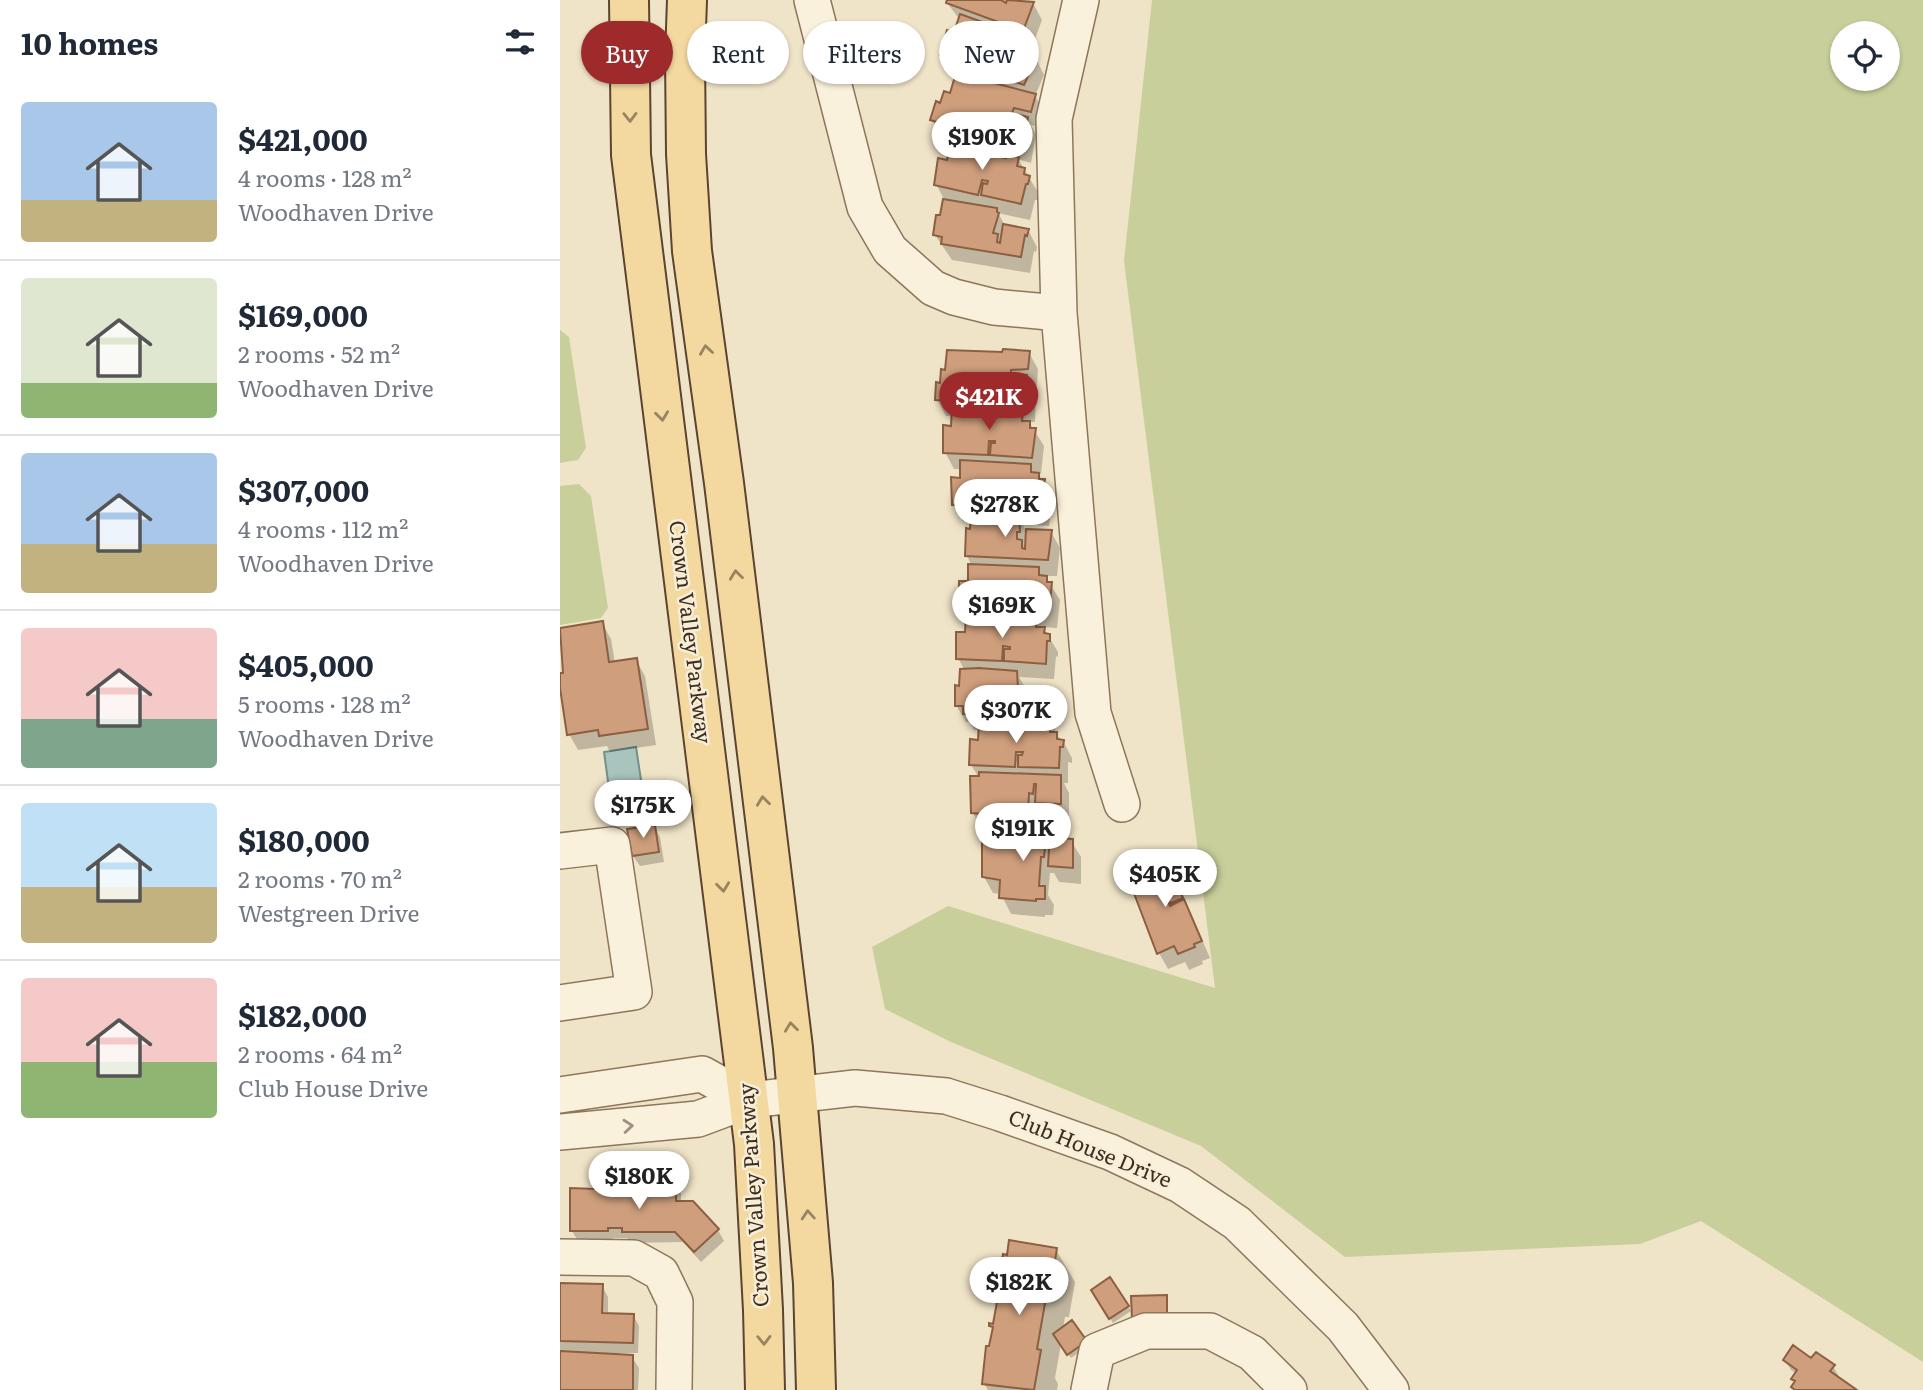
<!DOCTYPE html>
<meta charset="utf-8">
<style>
:root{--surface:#fff;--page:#f6f6f7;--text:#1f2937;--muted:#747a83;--line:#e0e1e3;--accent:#9e2a2b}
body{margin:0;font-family:Literata,serif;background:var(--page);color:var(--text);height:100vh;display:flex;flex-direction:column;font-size:26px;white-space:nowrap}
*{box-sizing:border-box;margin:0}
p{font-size:23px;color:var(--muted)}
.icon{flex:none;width:38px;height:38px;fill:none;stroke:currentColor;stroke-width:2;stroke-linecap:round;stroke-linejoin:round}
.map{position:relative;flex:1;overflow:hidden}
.drawer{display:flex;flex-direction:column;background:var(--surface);width:560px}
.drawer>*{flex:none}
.hud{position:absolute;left:21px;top:21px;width:665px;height:63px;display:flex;gap:14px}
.controls{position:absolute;left:1270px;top:21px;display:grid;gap:14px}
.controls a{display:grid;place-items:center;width:70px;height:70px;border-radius:50%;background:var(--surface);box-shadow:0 2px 5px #0004;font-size:35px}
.price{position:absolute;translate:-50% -60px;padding:0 16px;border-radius:24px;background:#fff;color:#222;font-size:23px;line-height:46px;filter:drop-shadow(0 2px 4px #0008)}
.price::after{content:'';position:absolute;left:50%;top:42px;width:21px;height:16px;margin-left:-10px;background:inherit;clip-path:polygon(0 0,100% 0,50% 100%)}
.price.selected{background:var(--accent);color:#fff}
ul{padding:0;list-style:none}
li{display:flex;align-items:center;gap:21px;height:175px;padding:0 21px}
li+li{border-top:2px solid var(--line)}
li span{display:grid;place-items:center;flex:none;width:196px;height:140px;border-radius:7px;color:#555}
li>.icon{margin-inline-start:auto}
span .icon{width:84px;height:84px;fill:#fffc;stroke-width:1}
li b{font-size:30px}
h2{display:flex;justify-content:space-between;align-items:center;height:84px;padding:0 21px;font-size:30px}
.tag{padding:0 24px;border-radius:32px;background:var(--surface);box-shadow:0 2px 5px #0004;font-size:24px;line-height:63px}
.tag.selected{background:var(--accent);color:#fff}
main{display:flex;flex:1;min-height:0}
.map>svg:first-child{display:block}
.green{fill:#c9cf9b;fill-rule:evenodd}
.water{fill:#a9c4bc;stroke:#6f938a;stroke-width:2}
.shadow{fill:#0003;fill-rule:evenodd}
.building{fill:#cf9f7d;stroke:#8d5f41;stroke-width:2}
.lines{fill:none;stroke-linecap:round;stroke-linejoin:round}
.minor-casing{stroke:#8d765c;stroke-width:38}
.major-casing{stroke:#5b4430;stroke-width:42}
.minor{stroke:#faf1dc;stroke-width:35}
.major{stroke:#f3d9a0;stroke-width:38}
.oneway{stroke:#988460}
.oneway2{stroke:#9c907e}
.labels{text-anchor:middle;stroke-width:5;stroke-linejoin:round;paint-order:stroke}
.street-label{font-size:21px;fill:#3d2e20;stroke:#f7eed8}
</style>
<main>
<section class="drawer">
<h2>10 homes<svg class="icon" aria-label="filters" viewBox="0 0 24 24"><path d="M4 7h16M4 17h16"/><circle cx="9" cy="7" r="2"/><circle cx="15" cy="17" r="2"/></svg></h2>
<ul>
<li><span style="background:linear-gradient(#a9c7e8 70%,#c2b280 0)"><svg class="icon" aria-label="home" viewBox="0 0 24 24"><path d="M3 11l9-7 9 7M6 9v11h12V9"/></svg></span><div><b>$421,000</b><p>4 rooms · 128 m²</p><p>Woodhaven Drive</p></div></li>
<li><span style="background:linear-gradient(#dfe7d0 75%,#8fb573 0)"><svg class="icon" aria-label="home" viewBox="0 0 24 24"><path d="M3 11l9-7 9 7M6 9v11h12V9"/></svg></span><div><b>$169,000</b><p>2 rooms · 52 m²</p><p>Woodhaven Drive</p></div></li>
<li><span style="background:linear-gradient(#a9c7e8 65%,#c2b280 0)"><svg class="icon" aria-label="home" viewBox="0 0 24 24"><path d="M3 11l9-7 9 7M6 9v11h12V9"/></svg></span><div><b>$307,000</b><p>4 rooms · 112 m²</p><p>Woodhaven Drive</p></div></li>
<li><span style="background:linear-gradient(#f6c9c9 65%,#7fa58c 0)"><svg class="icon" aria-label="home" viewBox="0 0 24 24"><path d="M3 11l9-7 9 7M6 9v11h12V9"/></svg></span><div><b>$405,000</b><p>5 rooms · 128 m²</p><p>Woodhaven Drive</p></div></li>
<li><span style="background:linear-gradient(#bfe0f5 60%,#c2b280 0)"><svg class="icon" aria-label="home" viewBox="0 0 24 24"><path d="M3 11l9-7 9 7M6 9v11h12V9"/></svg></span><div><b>$180,000</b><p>2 rooms · 70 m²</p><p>Westgreen Drive</p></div></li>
<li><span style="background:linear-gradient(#f6c9c9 60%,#8fb573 0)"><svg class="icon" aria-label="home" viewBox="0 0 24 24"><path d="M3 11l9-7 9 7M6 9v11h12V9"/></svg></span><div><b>$182,000</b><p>2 rooms · 64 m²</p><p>Club House Drive</p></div></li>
</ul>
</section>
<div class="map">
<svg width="1363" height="1390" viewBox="0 0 1363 1390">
<rect width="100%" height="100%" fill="#f0e4c8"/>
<!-- green -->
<path class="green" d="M592 0H1363V1362L1141 1221 1080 1244 785 1257 641 1146 391 1042 325 1009 312 947 388 906 655 988 564 261ZM1283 33H1328V79H1283Z
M0 330 9 337 26 448 18 460 0 463Z
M19 484 31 496 48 608 41 618 0 625V486Z"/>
<!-- water -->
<path class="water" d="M76 747 86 813 46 819 44 804 51 803 44 752Z"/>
<!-- shadow -->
<path class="shadow" d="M385 0H464L473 3 482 20 472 47 470 46 484 75 475 96 484 112 480 127 471 125 476 135 471 163 458 159 479 194 477 200H475L470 220 438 213 446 227 468 230 477 247 476 252 474 251 470 273 392 260 375 235 381 217 384 199 376 184 388 162 393 139 382 136 372 120 382 105 392 95 398 74 391 72 382 55 395 34 400 20ZM440 153 448 156 447 160 443 159Z
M469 353 478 369 477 385H471L476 394 475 422H469L484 446 481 474H478L493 497 489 526 462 524 466 531 491 532 500 548 497 576H485L500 600 497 628 483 627 498 652V657L496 656 494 679 459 677 466 689 489 690 498 706V711H495V734L503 741 512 758V763L508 762V783H504L509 793V820L487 819 481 809H478L477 830H474V835L444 834 422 829 413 813 419 778 411 765 420 741V730H414L410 722H406L396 705 405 671 398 658 407 634 408 619 401 607 412 566 407 556 412 521H403L394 504 401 480 402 469H394L385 452 392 428 393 416H386L377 399Z
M42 623 51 639 55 663 76 660 85 676 96 745 50 752 47 746 18 750 9 734 0 676 5 674 0 629Z
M94 827 100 837 104 862 80 866 73 856Z
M424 841H511L521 857V884L499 882 494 873H490L488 895 494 905 493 915H485V917L451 914 441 894 433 893 424 877Z
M606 862 615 878 650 958 642 961 643 964 629 970 625 962 608 969 599 953 582 885Z
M115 1183 121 1194V1202L158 1230 164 1241 141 1262 123 1242 70 1243 67 1238H53V1242L18 1241 12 1231 39 1190Z
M496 1250 515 1282 509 1317H505L503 1329 528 1346 511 1358 501 1344 495 1378 498 1384 497 1390H428L424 1383 439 1299 436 1295 441 1294 446 1264 444 1259Z
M550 1279 571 1311 553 1323 533 1290Z
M0 1285 42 1286 48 1297V1315H73L79 1326 78 1353H57V1356L72 1357 79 1368 78 1390H0Z
M1225 1360H1252L1273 1366 1279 1377 1278 1379 1294 1390H1235L1233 1387 1236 1383 1233 1379 1237 1374 1231 1370Z"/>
<!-- building -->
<path class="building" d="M387 0H441L446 3 447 0 474 2 463 31 386 3Z
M400 14 467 38 464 47 472 50 470 56 476 58 464 85 425 71 429 60 432 61 433 59 427 57 422 71 380 55 387 30 394 32Z
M396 73 476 94 471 112 454 108 452 113 468 117 462 147 419 134 422 121 419 120 415 133 370 120 376 101 380 103 384 91 390 93Z
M391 139 434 149 433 152 442 154 441 157 446 158 447 155 459 157 457 166 465 168 464 174 470 176 468 184H466L461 204 421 195 423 183 427 184 428 181 422 180 418 195 374 185 378 158 387 160Z
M383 199 437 208V212L439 213 433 233 438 234 437 242 440 243 443 224 469 229 467 236 465 235 461 257 381 244 382 237 373 235 376 215H380Z
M443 349 470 351 468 369 451 370V374L467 375 466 407 422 404 423 389H419L418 403 375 400 376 382 380 383 381 369 385 370 387 350 442 352Z
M392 405 463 409 462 421H470V428H476L472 458 430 455 431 443H435V441H429L428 455 383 453V425L391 426Z
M400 460 471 464V472L479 473V479H485L480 510 438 507 439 495H444V493L437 492 436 507 392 505 391 477 400 478Z
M427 513 459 515 460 532H457V539L462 540V548L465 549 466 529 492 530 488 560 405 556 406 528 410 529 411 516 427 517Z
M408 564 479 567V575L487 576V582H492L489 612 447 610 448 598H452V596L446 595 445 610 399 608V581H408Z
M406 614 477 618 476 627H485L484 633 490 634V641H487L486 664 444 661V649H450V647L443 646 442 661 396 659V632H405Z
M43 621 49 662 77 658 88 729 39 736 38 730 7 735 0 688V673H3L0 628Z
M419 668 457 671 458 689H456V696L460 697V706H464V687L490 688V695H487L486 716 403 714V706H395V685L399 686 400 669Z
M419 721 490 723V732H497V739L504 740 503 747H500L499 768 458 767V755H462L463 752H456L455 767 409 765 410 739 418 740Z
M419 772 501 775V804L475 803 476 784H474L473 794 469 793 468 814H466L465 819 434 818 423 816V814L411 813 410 776H419Z
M95 825 99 852 72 856 67 829Z
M432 835 513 839V868L488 866 489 848H485L484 857H481L479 886H485V899H476V901L439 898 440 880 422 877V839L432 840Z
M607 859 623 898 611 903 608 901 610 906 624 899 642 941 634 944 635 947 618 954 614 946 597 954 572 888 580 884 577 877 582 874 580 868Z
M37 1181H116V1201H133L159 1229 134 1252 115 1232H62V1228H48V1231H10V1188L37 1189Z
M449 1240 497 1248 491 1286H488L477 1349 481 1350 474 1390 422 1384 426 1346H429L433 1327 429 1326V1323L433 1324 438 1296 434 1295 435 1291 440 1292 445 1260H442L443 1254 447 1255Z
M550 1277 569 1306 549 1319 531 1290Z
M0 1283 43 1284 42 1313 74 1314 73 1343 0 1341Z
M607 1295V1318L572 1319 571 1296Z
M512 1320 527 1341 507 1355 493 1334Z
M1233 1345 1251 1358 1256 1352 1275 1365 1270 1371 1297 1390H1235L1231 1387 1235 1381 1231 1379 1237 1370 1223 1360Z
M0 1351 73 1355V1390H0Z"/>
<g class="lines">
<defs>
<path id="minor" d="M252 0 305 207 330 250 373 288 394 297 434 307 499 313
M521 0 494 119 499 313 533 713 562 804
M0 851 52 845 74 992 0 1003
M0 1095 142 1074 189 1100
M0 1132 138 1119 189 1100 295 1088 386 1096 440 1113 550 1152 620 1185 677 1223 783 1327 831 1390
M0 1257 74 1258 101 1273 115 1302 114 1390
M529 1390 537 1351 586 1331H650L692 1353 729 1390"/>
<path id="major" d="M69 0 71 155 194 1144 203 1310 205 1390
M127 0 125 57 126 154 132 251 164 483 233 1048 253 1283 256 1390"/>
</defs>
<!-- minor casing -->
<use href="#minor" class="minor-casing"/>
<!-- major casing -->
<use href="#major" class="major-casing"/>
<!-- minor -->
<use href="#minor" class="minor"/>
<!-- major -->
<use href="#major" class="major"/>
</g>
<!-- one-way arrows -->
<defs><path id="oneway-chevron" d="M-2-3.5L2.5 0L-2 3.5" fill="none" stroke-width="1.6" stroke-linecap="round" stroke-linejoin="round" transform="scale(1.75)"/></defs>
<g class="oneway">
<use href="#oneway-chevron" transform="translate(70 117) rotate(89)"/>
<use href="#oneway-chevron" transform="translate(146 350) rotate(-98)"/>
<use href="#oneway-chevron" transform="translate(102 416) rotate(83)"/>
<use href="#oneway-chevron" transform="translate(176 575) rotate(-97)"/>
<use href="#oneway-chevron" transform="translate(203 801) rotate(-97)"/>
<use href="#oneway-chevron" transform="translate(163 887) rotate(83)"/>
<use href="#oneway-chevron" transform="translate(231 1027) rotate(-97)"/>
<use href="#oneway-chevron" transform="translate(248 1215) rotate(-94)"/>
<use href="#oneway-chevron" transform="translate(204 1340) rotate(89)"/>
</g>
<use class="oneway2" href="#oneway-chevron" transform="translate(68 1126) rotate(-5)"/>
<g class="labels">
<!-- street labels -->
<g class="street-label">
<text transform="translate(130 632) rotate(83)" y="7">Crown Valley Parkway</text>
<text transform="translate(530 1149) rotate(22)" y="7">Club House Drive</text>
<text transform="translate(194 1195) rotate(-94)" y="7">Crown Valley Parkway</text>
</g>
</g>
</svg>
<div class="controls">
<a><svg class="icon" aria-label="locate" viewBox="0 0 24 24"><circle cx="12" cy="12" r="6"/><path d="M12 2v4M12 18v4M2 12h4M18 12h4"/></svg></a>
</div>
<b class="price" style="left:422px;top:172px">$190K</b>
<b class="price selected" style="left:429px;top:432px">$421K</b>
<b class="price" style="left:445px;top:539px">$278K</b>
<b class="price" style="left:442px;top:640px">$169K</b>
<b class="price" style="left:456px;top:745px">$307K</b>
<b class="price" style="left:83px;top:840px">$175K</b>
<b class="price" style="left:463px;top:863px">$191K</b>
<b class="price" style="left:605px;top:909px">$405K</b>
<b class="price" style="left:79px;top:1211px">$180K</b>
<b class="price" style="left:459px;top:1317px">$182K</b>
<div class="hud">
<a class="tag selected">Buy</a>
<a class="tag">Rent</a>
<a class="tag">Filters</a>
<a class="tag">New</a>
</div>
</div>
</main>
